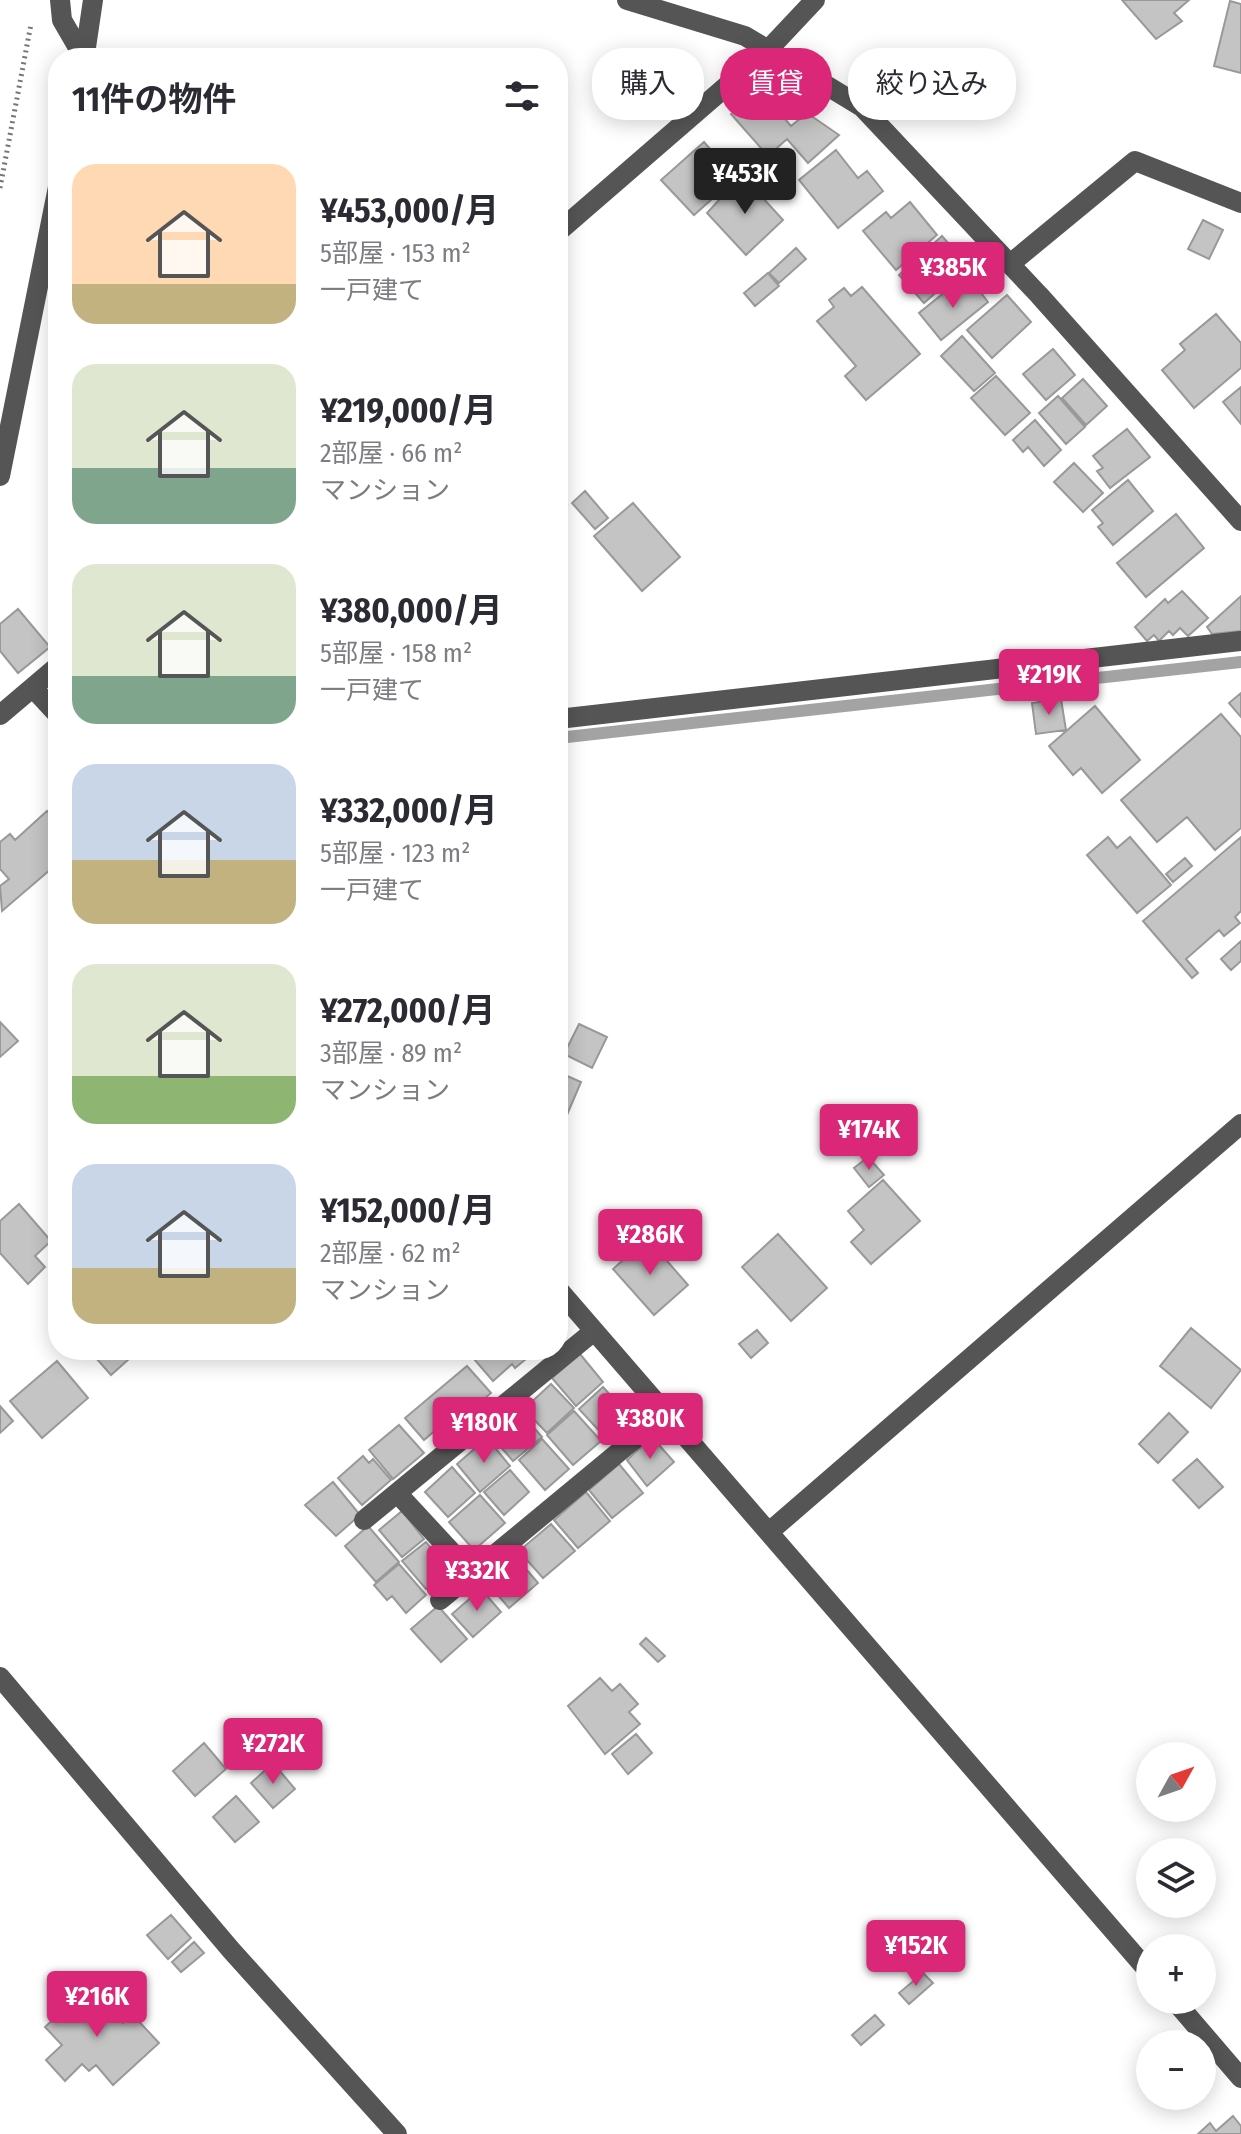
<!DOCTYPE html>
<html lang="ja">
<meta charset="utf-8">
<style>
:root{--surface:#fff;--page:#f2f2f3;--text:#2b2b33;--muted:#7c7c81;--accent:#db2777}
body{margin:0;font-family:"Fira Sans Condensed","Noto Sans JP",sans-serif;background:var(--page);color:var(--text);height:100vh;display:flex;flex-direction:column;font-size:30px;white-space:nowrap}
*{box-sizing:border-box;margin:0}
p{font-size:26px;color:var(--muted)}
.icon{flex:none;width:44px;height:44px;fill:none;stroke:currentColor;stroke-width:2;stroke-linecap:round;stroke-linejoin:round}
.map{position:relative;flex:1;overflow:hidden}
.side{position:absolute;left:48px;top:48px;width:520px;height:1312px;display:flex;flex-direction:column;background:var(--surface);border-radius:32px;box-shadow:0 4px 20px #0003}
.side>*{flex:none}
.banner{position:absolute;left:592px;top:48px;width:528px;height:72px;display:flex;gap:16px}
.needle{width:52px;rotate:50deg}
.fabs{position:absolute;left:1136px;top:1742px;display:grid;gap:16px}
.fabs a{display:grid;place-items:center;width:80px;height:80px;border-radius:50%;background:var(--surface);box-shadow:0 4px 20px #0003;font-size:40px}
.price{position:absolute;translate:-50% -68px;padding:0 18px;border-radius:8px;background:var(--accent);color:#fff;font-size:26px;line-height:52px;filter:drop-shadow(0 2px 4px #0008)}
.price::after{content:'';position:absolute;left:50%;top:48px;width:24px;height:18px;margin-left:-12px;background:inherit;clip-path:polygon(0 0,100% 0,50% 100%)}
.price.active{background:#222;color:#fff}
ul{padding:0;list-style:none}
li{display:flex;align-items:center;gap:24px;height:200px;padding:0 24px}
li span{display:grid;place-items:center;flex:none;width:224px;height:160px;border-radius:24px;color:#555}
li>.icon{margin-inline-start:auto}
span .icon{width:96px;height:96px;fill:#fffc;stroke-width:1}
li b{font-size:34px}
h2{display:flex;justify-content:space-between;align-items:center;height:96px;padding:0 24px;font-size:34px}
.pill{padding:0 28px;border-radius:32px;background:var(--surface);box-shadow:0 4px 20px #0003;font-size:28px;line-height:72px}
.pill.active{background:var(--accent);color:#fff}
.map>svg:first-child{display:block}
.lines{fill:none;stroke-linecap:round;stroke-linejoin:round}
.stream{stroke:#a3a3a3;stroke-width:12}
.building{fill:#c4c4c4;stroke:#999;stroke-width:2}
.path{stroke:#777;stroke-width:5;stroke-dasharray:2 4;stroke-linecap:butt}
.minor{stroke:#555;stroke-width:20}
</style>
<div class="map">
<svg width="1241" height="2134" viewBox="0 0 1241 2134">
<rect width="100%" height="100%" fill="#fff"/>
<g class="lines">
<!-- stream -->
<path class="stream" d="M558 738 1241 662"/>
</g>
<!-- building -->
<path class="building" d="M1122 0H1189L1174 13 1182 21 1156 39Z
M1230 1 1241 4V73L1214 66Z
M759 89 791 126 807 113 839 135 808 163 787 139 768 156 731 114Z
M704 142 729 171 715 184 721 191 694 215 661 180Z
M836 150 858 178 867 171 883 191 838 228 799 180Z
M742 175 783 220 746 255 707 213Z
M910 202 937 235 896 270 863 231 886 212 891 218Z
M1203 220 1223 230 1209 259 1188 249Z
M942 236 967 265 924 303 899 275Z
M796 248 806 259 779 283 769 273Z
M768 273 779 286 755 306 744 293Z
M972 281 988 302 941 340 919 313 945 292 950 299Z
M862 287 920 354 866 400 845 376 856 366 817 321 834 307 829 300 844 288 851 296Z
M1007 295 1031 322 992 358 967 330Z
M1216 314 1241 343V368L1194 408 1162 370 1185 350 1180 344Z
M962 336 995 373 974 391 941 356Z
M1053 349 1075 375 1046 400 1023 374Z
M996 376 1030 413 1005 435 971 398Z
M1083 379 1107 406 1086 425 1062 398Z
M1241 387V424L1223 402Z
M1058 396 1085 427 1066 444 1039 413Z
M1035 420 1061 450 1044 466 1028 447 1023 452 1013 440Z
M1127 429 1150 457 1110 488 1097 471 1103 468 1093 456Z
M1074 463 1103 493 1083 512 1054 482Z
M1128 480 1153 511 1113 545 1098 527 1103 523 1092 510Z
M585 491 608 518 595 529 572 503Z
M558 494 567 505 558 513Z
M633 503 680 557 642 591 594 536Z
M1176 514 1204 548 1146 597 1117 563Z
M1182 591 1208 618 1188 636 1180 628 1173 635 1169 631 1159 641 1154 635 1147 641 1135 627 1165 599 1168 603Z
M1241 596V631L1212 634 1207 627Z
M18 609 50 647 18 673 0 651V624Z
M1241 693V717L1229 703Z
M1061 699 1066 730 1036 734 1032 703Z
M1095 706 1140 760 1102 793 1081 768 1073 775 1049 746Z
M1221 714 1241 737V828L1215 850 1187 817 1157 842 1121 800Z
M47 811 58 824V863L2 911 0 886 9 879 0 869V842L10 834 15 840Z
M1108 837 1117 848 1130 837 1171 885 1137 913 1087 855Z
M1241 837V911L1235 917 1240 923 1224 936 1219 930 1186 959 1198 973 1192 978 1143 921Z
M1185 858 1192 866 1173 882 1166 874Z
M1241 941V961L1231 970 1221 959Z
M0 1022 18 1041 0 1057Z
M579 1024 607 1037 592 1068 564 1054Z
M558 1072 581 1082 558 1136Z
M868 1157 884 1175 869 1187 854 1168Z
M883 1180 920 1221 871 1264 851 1242 864 1230 848 1211Z
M19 1204 51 1241 35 1256 45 1267 28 1284 0 1253V1221Z
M778 1234 827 1288 791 1321 742 1267Z
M647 1238 688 1285 654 1315 613 1269Z
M1191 1328 1241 1370 1211 1408 1160 1366Z
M757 1330 768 1343 751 1358 739 1344Z
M89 1350H139L111 1375Z
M483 1350H518L526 1359 515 1368 512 1364 493 1381 474 1359Z
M527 1350H544L534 1358Z
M580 1354 603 1382 576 1406 552 1378Z
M57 1361 88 1398 42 1438 10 1401Z
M467 1366 491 1393 443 1434 438 1428 424 1440 405 1418Z
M551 1384 574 1408 547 1433 524 1409Z
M603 1387 629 1416 605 1437 579 1409Z
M0 1406 13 1421 0 1433Z
M574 1411 601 1441 573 1465 547 1435Z
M520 1412 542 1437 513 1461 491 1436Z
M1169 1413 1188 1432 1158 1463 1139 1444Z
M399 1425 424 1453 393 1479 369 1450Z
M652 1437 674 1462 647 1486 627 1460Z
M487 1438 510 1466 480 1492 457 1464Z
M542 1439 569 1469 545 1490 519 1460Z
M363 1456 369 1463 373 1459 391 1480 362 1505 338 1478Z
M1197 1459 1223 1487 1199 1508 1173 1480Z
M619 1464 643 1493 612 1518 589 1490Z
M452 1467 475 1493 448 1517 425 1492Z
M510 1470 529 1492 504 1515 484 1492Z
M333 1482 360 1515 336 1536 305 1505Z
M586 1492 610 1521 578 1548 554 1520Z
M480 1495 505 1523 474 1550 449 1522Z
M402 1511 424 1539 402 1557 379 1530Z
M551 1524 575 1551 543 1578 519 1551Z
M368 1526 399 1562 376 1582 345 1546Z
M426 1542 449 1569 426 1589 402 1561Z
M513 1554 538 1583 509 1608 484 1579Z
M399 1564 426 1595 406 1613 392 1596 387 1600 374 1585Z
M481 1589 501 1612 473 1637 452 1614Z
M438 1606 467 1639 441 1662 411 1629Z
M646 1638 665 1656 658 1662 640 1644Z
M600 1678 612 1691 620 1684 638 1704 629 1712 640 1724 605 1754 568 1706Z
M636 1734 652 1753 628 1774 612 1754Z
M204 1743 226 1769 195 1796 173 1771Z
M273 1763 295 1789 273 1808 251 1783Z
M236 1796 259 1822 235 1842 213 1817Z
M171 1915 191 1938 168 1959 147 1935Z
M194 1942 204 1953 181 1972 172 1962Z
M923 1973 933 1983 909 2004 899 1993Z
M89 1986 123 2023 133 2015 159 2043 113 2085 96 2065 89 2071 82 2064 65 2081 46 2060 62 2045 45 2027Z
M875 2015 884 2025 861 2045 852 2035Z
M1233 2116 1241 2126V2134H1198L1210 2123 1216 2131Z"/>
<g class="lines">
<!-- path -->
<path class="path" d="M0 188 31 24"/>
<!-- minor -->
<path class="minor" d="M60 0 62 20 84 58
M627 0 745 36 862 107 1039 295 1241 521
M85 54 93 0
M558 232 768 50 815 0
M1010 264 1135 161 1241 203
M0 476 58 187
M33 688 58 715
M0 715 58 666
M558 719 1241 641
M558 1289 1150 1973
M398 1494 472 1574
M364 1520 594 1331
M769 1532 1241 1124
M440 1600 666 1413
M0 1677 231 1950 397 2134
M1174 2000 1241 2078"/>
</g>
</svg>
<div class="fabs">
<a><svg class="needle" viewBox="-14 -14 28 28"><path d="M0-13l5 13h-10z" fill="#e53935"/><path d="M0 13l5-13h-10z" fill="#7c7c81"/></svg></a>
<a><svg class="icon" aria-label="layers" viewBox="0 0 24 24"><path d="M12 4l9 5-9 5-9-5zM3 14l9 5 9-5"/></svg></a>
<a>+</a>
<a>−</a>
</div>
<b class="price active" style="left:745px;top:216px">¥453K</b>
<b class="price" style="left:953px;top:310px">¥385K</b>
<b class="price" style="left:1049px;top:717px">¥219K</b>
<b class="price" style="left:869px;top:1172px">¥174K</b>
<b class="price" style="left:650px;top:1277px">¥286K</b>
<b class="price" style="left:650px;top:1461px">¥380K</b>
<b class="price" style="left:484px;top:1465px">¥180K</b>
<b class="price" style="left:477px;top:1613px">¥332K</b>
<b class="price" style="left:273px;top:1786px">¥272K</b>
<b class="price" style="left:916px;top:1988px">¥152K</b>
<b class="price" style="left:97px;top:2039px">¥216K</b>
<div class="banner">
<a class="pill">購入</a>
<a class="pill active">賃貸</a>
<a class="pill">絞り込み</a>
</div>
<section class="side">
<h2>11件の物件<svg class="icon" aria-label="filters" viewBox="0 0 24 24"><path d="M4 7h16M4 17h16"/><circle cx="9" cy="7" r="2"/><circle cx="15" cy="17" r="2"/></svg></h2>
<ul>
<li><span style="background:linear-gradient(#ffd9b3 75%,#c2b280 0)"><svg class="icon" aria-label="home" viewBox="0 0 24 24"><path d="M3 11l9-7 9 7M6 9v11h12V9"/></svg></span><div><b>¥453,000/月</b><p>5部屋 · 153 m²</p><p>一戸建て</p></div></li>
<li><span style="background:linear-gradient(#dfe7d0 65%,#7fa58c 0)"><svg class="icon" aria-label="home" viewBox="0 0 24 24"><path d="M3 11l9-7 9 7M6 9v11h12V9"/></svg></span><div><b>¥219,000/月</b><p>2部屋 · 66 m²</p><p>マンション</p></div></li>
<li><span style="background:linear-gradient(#dfe7d0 70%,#7fa58c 0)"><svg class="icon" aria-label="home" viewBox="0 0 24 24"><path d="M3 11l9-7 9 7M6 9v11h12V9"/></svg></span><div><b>¥380,000/月</b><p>5部屋 · 158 m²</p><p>一戸建て</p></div></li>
<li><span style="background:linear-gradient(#c9d6e8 60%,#c2b280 0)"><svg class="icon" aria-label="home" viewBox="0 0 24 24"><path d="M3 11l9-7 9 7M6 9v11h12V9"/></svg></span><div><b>¥332,000/月</b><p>5部屋 · 123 m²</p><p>一戸建て</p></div></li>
<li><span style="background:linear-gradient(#dfe7d0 70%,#8fb573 0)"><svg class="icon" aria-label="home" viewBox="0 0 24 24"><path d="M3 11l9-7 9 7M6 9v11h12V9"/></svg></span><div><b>¥272,000/月</b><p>3部屋 · 89 m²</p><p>マンション</p></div></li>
<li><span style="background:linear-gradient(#c9d6e8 65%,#c2b280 0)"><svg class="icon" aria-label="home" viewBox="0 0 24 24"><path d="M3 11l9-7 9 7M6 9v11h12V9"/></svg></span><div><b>¥152,000/月</b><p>2部屋 · 62 m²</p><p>マンション</p></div></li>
</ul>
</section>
</div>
